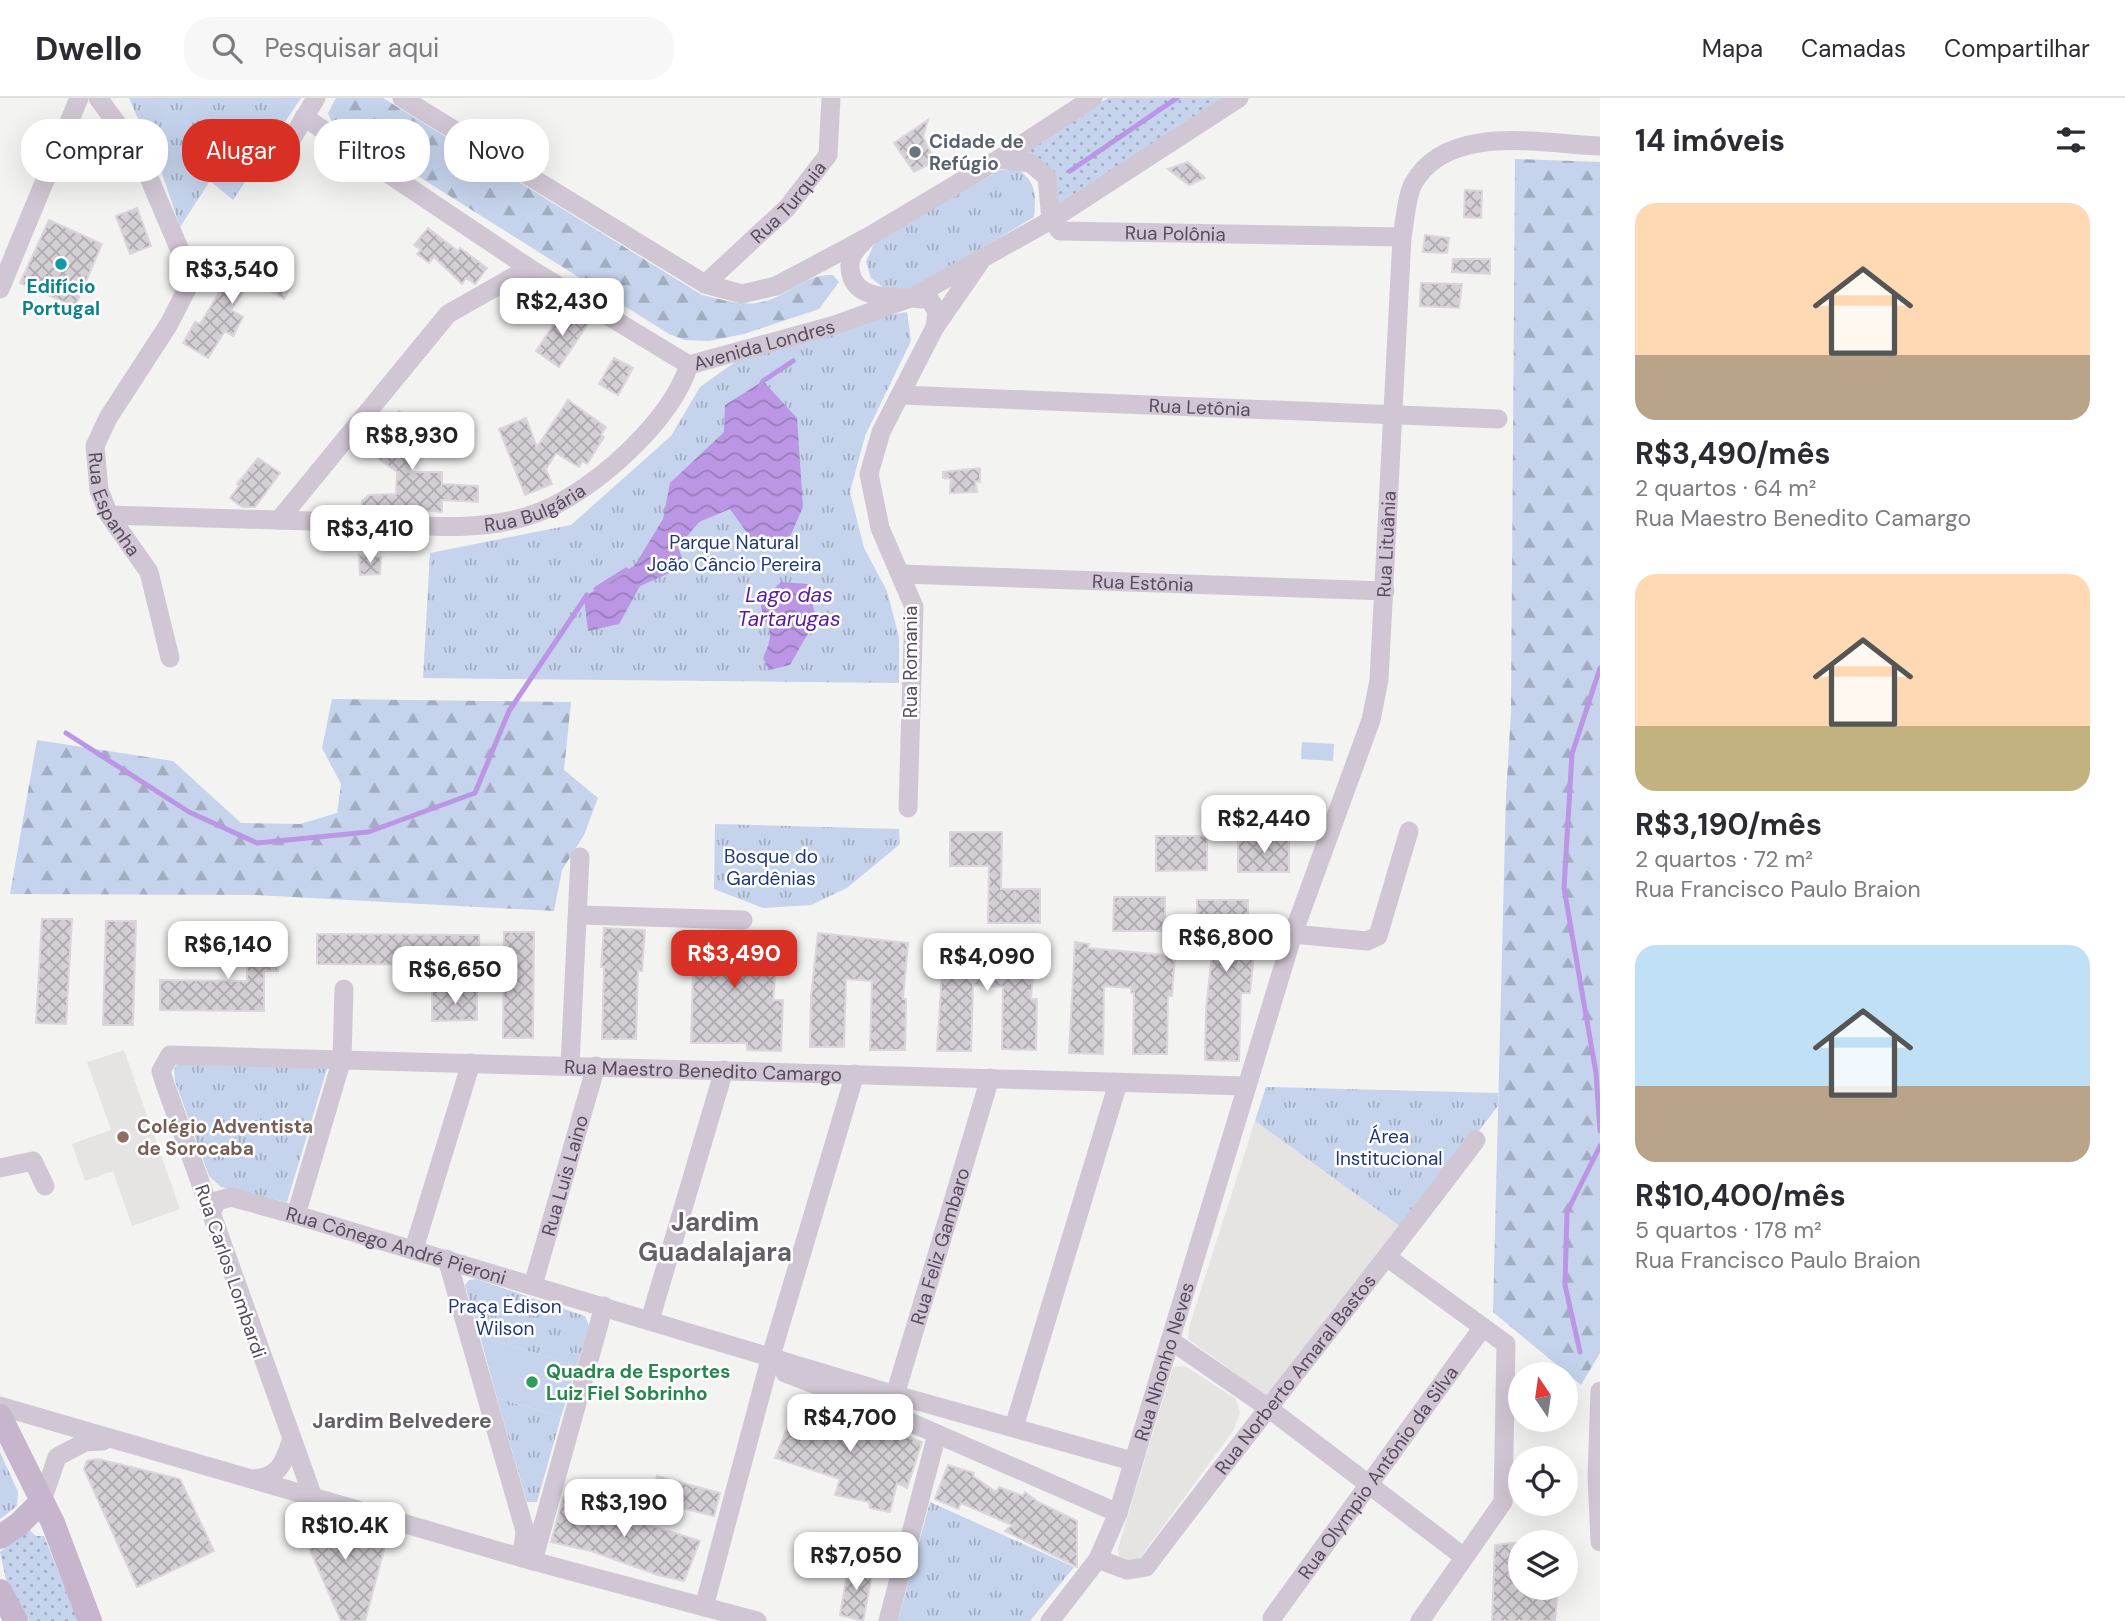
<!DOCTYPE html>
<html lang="pt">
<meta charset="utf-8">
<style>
:root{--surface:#fff;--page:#f7f7f7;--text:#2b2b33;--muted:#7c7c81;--line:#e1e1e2;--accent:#d93025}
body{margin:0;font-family:"DM Sans",sans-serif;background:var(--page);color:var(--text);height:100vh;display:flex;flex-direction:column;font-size:26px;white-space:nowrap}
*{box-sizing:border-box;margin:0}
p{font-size:23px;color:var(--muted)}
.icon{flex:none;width:38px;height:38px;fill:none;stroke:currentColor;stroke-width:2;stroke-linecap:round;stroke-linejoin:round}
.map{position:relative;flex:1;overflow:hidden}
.drawer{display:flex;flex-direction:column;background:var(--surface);width:525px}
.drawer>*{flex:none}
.top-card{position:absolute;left:21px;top:21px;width:665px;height:63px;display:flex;gap:14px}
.needle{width:46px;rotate:347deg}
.fabs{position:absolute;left:1508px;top:1264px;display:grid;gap:14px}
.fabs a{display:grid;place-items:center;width:70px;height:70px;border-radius:50%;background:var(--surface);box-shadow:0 7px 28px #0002;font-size:35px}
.price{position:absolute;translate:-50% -60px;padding:0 16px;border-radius:14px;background:#fff;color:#222;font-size:23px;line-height:46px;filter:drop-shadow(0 2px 4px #0008)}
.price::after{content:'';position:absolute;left:50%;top:42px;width:21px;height:16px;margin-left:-10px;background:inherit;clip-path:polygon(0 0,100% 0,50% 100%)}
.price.selected{background:var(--accent);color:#fff}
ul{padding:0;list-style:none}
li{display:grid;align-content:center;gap:14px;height:371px;padding:0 35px}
li span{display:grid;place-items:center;height:217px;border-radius:21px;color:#555}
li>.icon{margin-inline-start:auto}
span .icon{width:126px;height:126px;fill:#fffc;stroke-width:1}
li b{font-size:30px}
h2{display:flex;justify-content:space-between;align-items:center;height:84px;padding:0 35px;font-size:30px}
.tag{padding:0 24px;border-radius:28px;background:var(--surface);box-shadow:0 7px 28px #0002;font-size:24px;line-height:63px}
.tag.selected{background:var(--accent);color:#fff}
header{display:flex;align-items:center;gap:42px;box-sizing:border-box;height:98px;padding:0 35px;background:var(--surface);border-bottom:2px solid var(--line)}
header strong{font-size:33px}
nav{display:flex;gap:38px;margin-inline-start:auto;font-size:24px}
.search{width:490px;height:63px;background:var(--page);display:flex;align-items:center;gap:18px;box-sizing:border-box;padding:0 24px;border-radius:28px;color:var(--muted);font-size:26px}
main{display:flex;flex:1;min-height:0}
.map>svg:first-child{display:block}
.education{fill:#e5e4e3}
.grass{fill:url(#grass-dots)}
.forest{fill:url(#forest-firs)}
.park{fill:url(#park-tufts)}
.pitch{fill:#c5d3ec}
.water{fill:url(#water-waves)}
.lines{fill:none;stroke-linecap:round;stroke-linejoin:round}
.stream{stroke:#ba96e5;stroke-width:5}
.building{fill:url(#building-cross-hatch);stroke:#dcd6dc;stroke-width:2}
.minor{stroke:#d1c7d4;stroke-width:19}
.major{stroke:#c7b4cd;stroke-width:24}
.worship-dot{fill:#6b7280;stroke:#fff;stroke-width:2.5}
.culture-dot{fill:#0f9aa8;stroke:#fff;stroke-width:2.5}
.education-dot{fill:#8d6e63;stroke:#fff;stroke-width:2.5}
.leisure-dot{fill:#2e9e5b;stroke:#fff;stroke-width:2.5}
.labels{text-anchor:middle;stroke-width:5;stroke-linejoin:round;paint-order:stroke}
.worship-label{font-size:19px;font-weight:bold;fill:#5b616d;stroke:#fff;text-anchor:start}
.street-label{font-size:19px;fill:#584b5d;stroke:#fff}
.culture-label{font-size:19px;font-weight:bold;fill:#0d838f;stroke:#fff}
.park-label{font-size:19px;fill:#20377a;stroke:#fff}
.education-label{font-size:19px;font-weight:bold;fill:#785e54;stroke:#fff;text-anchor:start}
.leisure-label{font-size:19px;font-weight:bold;fill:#27864d;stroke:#fff;text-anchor:start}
.water-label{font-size:21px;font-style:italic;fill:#571aa1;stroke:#fff}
.neighbourhood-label{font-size:21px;font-weight:bold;fill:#645e66;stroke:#fff}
.district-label{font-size:26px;font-weight:bold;fill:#645e66;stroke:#fff}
</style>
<header>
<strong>Dwello</strong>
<div class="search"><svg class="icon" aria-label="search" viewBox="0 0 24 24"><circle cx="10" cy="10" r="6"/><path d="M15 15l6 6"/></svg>Pesquisar aqui</div>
<nav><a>Mapa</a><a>Camadas</a><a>Compartilhar</a></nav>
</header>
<main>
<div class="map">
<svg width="1600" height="1523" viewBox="0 0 1600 1523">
<defs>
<pattern id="grass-dots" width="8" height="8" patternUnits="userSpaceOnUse" patternTransform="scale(1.75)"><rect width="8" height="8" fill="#c5d3ec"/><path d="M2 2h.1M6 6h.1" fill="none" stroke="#a3adc2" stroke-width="1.8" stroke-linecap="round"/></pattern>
<pattern id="forest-firs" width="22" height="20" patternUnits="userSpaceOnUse" patternTransform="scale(1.75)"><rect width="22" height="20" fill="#c5d3ec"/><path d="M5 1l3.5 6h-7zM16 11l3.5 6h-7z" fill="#a3adc2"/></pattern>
<pattern id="park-tufts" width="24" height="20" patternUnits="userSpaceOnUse" patternTransform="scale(1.75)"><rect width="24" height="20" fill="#c5d3ec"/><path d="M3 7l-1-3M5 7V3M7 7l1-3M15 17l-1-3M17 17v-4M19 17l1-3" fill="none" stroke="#a3adc2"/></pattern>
<pattern id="water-waves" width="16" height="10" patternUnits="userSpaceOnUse" patternTransform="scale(1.75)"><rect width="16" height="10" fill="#ba96e5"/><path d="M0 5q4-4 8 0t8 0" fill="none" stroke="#9a7cbd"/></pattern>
<pattern id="building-cross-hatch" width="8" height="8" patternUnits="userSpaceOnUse" patternTransform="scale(1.75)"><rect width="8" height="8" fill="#d4cfd5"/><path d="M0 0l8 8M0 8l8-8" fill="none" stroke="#afaab0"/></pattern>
</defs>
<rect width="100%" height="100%" fill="#f3f3f2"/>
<!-- education -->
<path class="education" d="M124 952 180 1111 132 1128 113 1073 85 1083 72 1046 111 1032 87 964Z
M1255 1023 1404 1131 1272 1294 1265 1297 1188 1241 1189 1229Z
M1185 1268 1236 1301 1240 1315 1233 1333 1139 1461 1132 1465 1119 1460 1118 1450 1173 1269Z"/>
<!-- grass -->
<path class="grass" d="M1108 0H1227L1053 118 1049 77 1015 58Z
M28 1431 36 1438H44L78 1523H29L6 1482 0 1454Z"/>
<!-- forest -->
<path class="forest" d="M336 0H383L702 197C721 201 743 209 762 204 787 199 806 175 833 177L839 184 819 211 744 236 709 243 685 242 669 236 332 24 328 15Z
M1515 61 1600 64V1255L1581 1287 1493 1214 1506 696 1511 614Z
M332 601 571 604 564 672 598 700 584 737 562 772 554 813 256 797 10 796 37 642 173 663 241 725 300 726 337 715 341 686 322 650Z"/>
<!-- park -->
<path class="park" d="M129 0H301L233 102 210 83 180 129 162 75Z
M1017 71C1037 84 1036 97 1034 119L914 191H885L871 180 866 164 873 148 887 136 1000 72Z
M907 214 911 243 865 338 850 394 864 450 887 493 899 539V585L423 580 430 455 571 427 671 338 700 289 735 264 871 220Z
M715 726 899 731 900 746 847 790 811 807 763 810 714 791Z
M181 962 327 971 287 1104 221 1089 209 1078 175 983 174 970Z
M1266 989 1498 995V1008L1404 1131 1255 1023Z
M476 1181 585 1218 589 1228 577 1268 480 1238 465 1187 469 1182Z
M497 1300 561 1319 537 1404H527Z
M0 1354 18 1394 17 1408 0 1421Z
M930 1404 1074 1469 1030 1523H898Z"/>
<!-- pitch -->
<path class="pitch" d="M1302 644 1334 646 1333 663 1301 661Z
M480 1238 577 1268 561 1319 497 1300Z"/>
<!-- water -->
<path class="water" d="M763 283 797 320 803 409 788 443 758 450 730 411 699 424 678 449 685 468 640 488 619 526 588 533 584 499 635 467 663 421 670 385 724 334 725 307Z
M781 484 808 486 816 521 790 567 769 572 763 560C780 524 761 532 761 503Z"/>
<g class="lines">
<!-- stream -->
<path class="stream" d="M1070 73 1177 0
M760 289 763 283 793 263
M596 491 626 472
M1600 570 1572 656 1564 790 1596 975 1600 1033
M66 635 189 714 257 745 368 734 475 695 509 613 587 497
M1580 1254 1565 1187 1567 1114 1600 1048"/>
</g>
<!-- building -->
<path class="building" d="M928 22 923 39 935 63 914 74 894 45Z
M1188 64 1205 80 1189 87 1168 71Z
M1465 92 1482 93 1481 120 1464 119Z
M137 110 151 148 130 156 116 118Z
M49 122 102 146 75 209 20 185Z
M428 130 458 153 460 150 487 170 475 186 466 180 462 186 434 159 429 165 417 156 421 152 414 147Z
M1425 137 1449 140 1447 155 1423 154Z
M257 158 273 166 268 175 291 188 284 201 251 182 231 212 243 219 233 238 225 233 208 260 183 245 195 224 200 226 230 177 235 181 244 165 251 169Z
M1453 161H1490V176L1452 174Z
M1421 185 1462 186 1459 210 1420 208Z
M565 210 588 226 559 269 536 253Z
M614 260 633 270 618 297 599 286Z
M568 302 606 329 601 337 604 339 587 366 582 363 579 369 556 355 546 371 552 386 525 397 499 331 526 320 537 349Z
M399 313 436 340 410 374H442V386L478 388V404L442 402V414L393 411V414L362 413V403L369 397 396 396 397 374 367 353Z
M258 360 280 375 255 409H242L230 400 239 388 237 386Z
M980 370V384L975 383 977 394 950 395 951 381 943 380V374Z
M359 457 381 459 380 476 360 477Z
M950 734H1002L1001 791H1040V825H988L989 768H950Z
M1156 738H1207V772L1156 773Z
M1238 740H1289V774H1238Z
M1114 799H1165V833H1113Z
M1197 802H1248V854L1254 855 1250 895H1241L1239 963 1205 962 1206 912 1214 836H1197Z
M42 821H72L66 926 36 925Z
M106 823H136L133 927H103Z
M248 828 278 829V873H264V913L160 912V882L247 883Z
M604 830 645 832 642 873 638 872 636 941H602L604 869H601Z
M685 833 779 841 773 902H783L781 953 747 952V945H691L693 874 682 873Z
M504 834H534L533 940H503Z
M818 835 908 845 903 901H906L905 952H870L872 883 846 881 844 949H810L811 898Z
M317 836 479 837 480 867 317 866Z
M944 843 1035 850 1031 901H1037L1036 952 1002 951 1003 889 973 887 971 953H937Z
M1075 844 1089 846 1088 850 1175 858 1172 898H1168L1167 956H1133L1134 895H1131V890L1104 888 1103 956 1069 955Z
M477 892V922L432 923V893Z
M800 1299 818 1308 817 1312 848 1324 854 1315 869 1321 867 1326 894 1337 895 1335 922 1344 907 1390 897 1385 890 1414 870 1410 869 1404 835 1397 840 1381 775 1360Z
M98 1361 180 1381 214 1453 137 1489 84 1371 87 1363Z
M948 1367 974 1375 973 1378 996 1394 999 1389 1023 1398 1025 1394 1038 1404 1077 1423V1469L1005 1433 1012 1427 961 1405 958 1411 935 1401Z
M657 1378 720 1395 714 1418 650 1402Z
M574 1397 599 1407 598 1411 700 1443 684 1483 658 1477 591 1453 551 1444 563 1399 571 1402Z
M292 1411 388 1437 365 1523H341Z
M1521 1444V1489H1558L1555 1523H1492L1495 1447Z
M849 1465 873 1473 863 1523 840 1517Z"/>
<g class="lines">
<!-- minor -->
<g class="minor">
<path id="s1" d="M98 0 138 54 190 176 189 187 169 226 108 320 95 348 99 392 109 417 149 474 170 560"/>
<path d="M402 0 705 186 742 196 776 188 868 139 999 61 1093 0"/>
<path id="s2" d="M304 19 529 170 689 267 835 227 913 199 1051 122 1239 0"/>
<path d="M281 59 316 0"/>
<path id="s3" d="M999 61 1030 65 1047 79 1051 122 1060 133 1402 139"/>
<path d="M865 142C854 153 847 160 851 176 858 207 906 197 930 202L937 214 935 229"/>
<path id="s4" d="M705 186 787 110 828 57 831 0"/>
<path d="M0 191 79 0"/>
<path id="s5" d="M901 297 1498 321"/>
<path id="s6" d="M109 417C187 420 265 422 342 424 407 426 481 438 542 413 596 391 671 323 689 267"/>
<path d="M279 422 448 216 529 170"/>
<path id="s7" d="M901 476 1385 493"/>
<path d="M908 710 914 509 880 430 869 376 881 334 935 229 980 164"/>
<path d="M579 817 743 822"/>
<path d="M1293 836 1367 843 1378 838 1409 733"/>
<path d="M570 967 580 759"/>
<path d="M0 1070 33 1063 45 1088"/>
<path id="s8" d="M211 1115 217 1103 231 1099 296 1117 896 1297 1132 1363"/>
<path d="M296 1117 342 961 344 891"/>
<path d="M414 1151 471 965"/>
<path d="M1388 1160 1506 1246 1503 1404 1420 1523"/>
<path d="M447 1161 525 1433 522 1460"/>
<path id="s9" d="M533 1187 596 968"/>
<path d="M650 1222 724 972"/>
<path d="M1170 1242 1267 1309 1464 1459"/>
<path d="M785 1275 889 1315 1118 1415"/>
<path d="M1600 1293 1597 1378 1600 1444"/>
<path id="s10" d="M892 1307 990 980"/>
<path d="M0 1308 533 1463 757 1523"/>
<path d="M1014 1329 1118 985"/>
<path d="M252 1381C278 1380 284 1366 291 1343"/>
<path id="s11" d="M313 1399 165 986 161 973 170 957 1246 988"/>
<path d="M42 1403 57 1359 85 1344 103 1343"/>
<path id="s12" d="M1098 1461 1127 1472 1146 1469C1254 1325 1368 1186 1476 1042"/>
<path d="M533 1463 604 1208"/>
<path d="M704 1509 771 1258 855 976"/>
<path id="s13" d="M1272 1520 1483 1229"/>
<path d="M888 1523 937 1336"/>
<path id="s14" d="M1050 1523 1098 1461 1118 1415 1293 836 1371 622 1379 582 1402 139C1405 124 1406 100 1413 86 1447 24 1543 46 1600 48"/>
</g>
<!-- major -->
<path class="major" d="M0 1318 53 1425 90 1523
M0 1439 19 1426 42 1403
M0 1493 16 1523"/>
</g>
<!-- markers -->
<circle class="worship-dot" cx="915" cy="54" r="7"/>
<circle class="culture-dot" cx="61" cy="166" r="7"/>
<circle class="education-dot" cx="123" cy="1039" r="7"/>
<circle class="leisure-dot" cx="532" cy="1284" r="7"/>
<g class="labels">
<!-- worship labels -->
<g class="worship-label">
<text x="929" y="50">Cidade de<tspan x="929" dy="22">Refúgio</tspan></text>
</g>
<!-- street labels -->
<g class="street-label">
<text dy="7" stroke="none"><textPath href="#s4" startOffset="117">Rua Turquia</textPath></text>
<text dy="7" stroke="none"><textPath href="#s3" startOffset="226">Rua Polônia</textPath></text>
<text dy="7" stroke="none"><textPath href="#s2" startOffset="536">Avenida Londres</textPath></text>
<text dy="7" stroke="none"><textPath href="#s5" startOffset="299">Rua Letônia</textPath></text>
<text dy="7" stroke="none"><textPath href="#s1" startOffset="460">Rua Espanha</textPath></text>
<text dy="7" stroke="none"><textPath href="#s6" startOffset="429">Rua Bulgária</textPath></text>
<text dy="7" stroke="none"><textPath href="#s14" startOffset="1138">Rua Lituânia</textPath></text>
<text dy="7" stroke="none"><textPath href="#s7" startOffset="242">Rua Estônia</textPath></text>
<text transform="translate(910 564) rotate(-90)" y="7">Rua Romania</text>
<text dy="7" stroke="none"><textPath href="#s11" startOffset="1004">Rua Maestro Benedito Camargo</textPath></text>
<text dy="7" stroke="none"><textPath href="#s9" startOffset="114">Rua Luis Laino</textPath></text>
<text dy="7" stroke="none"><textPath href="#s8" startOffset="200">Rua Cônego André Pieroni</textPath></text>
<text dy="7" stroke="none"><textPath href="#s10" startOffset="166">Rua Feliz Gambaro</textPath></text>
<text transform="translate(231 1173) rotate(71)" y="7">Rua Carlos Lombardi</text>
<text dy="7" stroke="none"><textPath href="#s14" startOffset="287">Rua Nhonho Neves</textPath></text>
<text dy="7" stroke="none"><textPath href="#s12" startOffset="294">Rua Norberto Amaral Bastos</textPath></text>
<text dy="7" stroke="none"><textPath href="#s13" startOffset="180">Rua Olympio Antônio da Silva</textPath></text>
</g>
<!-- culture labels -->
<g class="culture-label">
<text x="61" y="195">Edifício<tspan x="61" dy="22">Portugal</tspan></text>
</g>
<!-- park labels -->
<g class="park-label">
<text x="734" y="451">Parque Natural<tspan x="734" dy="22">João Câncio Pereira</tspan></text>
<text x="771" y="765">Bosque do<tspan x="771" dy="22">Gardênias</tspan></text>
<text x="1389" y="1045">Área<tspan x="1389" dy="22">Institucional</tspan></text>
<text x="505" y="1215">Praça Edison<tspan x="505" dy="22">Wilson</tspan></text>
</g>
<!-- education labels -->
<g class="education-label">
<text x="137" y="1035">Colégio Adventista<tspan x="137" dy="22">de Sorocaba</tspan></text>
</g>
<!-- leisure labels -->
<g class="leisure-label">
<text x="546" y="1280">Quadra de Esportes<tspan x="546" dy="22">Luiz Fiel Sobrinho</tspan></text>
</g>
<!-- water labels -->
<g class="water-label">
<text x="789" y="504">Lago das<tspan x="789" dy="24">Tartarugas</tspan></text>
</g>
<!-- neighbourhood labels -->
<g class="neighbourhood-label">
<text x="402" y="1330">Jardim Belvedere</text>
</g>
<!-- district labels -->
<g class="district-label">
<text x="715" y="1133">Jardim<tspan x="715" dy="30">Guadalajara</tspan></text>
</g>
</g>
</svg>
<div class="fabs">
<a><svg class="needle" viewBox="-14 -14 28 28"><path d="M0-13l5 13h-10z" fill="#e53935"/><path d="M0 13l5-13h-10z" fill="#7c7c81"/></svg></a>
<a><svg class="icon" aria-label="locate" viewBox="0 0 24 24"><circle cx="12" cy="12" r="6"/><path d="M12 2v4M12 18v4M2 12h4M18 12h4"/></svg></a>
<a><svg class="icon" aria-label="layers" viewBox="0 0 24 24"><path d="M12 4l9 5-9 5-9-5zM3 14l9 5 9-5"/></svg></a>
</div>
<b class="price" style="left:232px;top:208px">R$3,540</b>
<b class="price" style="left:562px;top:240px">R$2,430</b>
<b class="price" style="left:412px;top:374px">R$8,930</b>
<b class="price" style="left:370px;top:467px">R$3,410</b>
<b class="price" style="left:1264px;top:757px">R$2,440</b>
<b class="price" style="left:1226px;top:876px">R$6,800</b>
<b class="price" style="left:228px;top:883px">R$6,140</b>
<b class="price selected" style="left:734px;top:892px">R$3,490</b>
<b class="price" style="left:987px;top:895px">R$4,090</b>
<b class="price" style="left:455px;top:908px">R$6,650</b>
<b class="price" style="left:850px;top:1356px">R$4,700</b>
<b class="price" style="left:624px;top:1441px">R$3,190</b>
<b class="price" style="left:345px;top:1464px">R$10.4K</b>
<b class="price" style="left:856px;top:1494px">R$7,050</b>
<div class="top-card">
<a class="tag">Comprar</a>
<a class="tag selected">Alugar</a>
<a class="tag">Filtros</a>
<a class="tag">Novo</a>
</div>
</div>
<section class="drawer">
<h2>14 imóveis<svg class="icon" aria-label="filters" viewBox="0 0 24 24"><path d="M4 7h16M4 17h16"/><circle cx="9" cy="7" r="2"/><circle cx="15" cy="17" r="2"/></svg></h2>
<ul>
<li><span style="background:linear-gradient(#ffd9b3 70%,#b9a48a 0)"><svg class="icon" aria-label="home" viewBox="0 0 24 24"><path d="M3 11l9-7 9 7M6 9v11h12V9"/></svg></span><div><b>R$3,490/mês</b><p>2 quartos · 64 m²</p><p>Rua Maestro Benedito Camargo</p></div></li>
<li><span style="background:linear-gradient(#ffd9b3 70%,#c2b280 0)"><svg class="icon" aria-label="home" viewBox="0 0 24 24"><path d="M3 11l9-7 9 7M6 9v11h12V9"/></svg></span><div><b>R$3,190/mês</b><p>2 quartos · 72 m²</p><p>Rua Francisco Paulo Braion</p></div></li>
<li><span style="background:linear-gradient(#bfe0f5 65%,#b9a48a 0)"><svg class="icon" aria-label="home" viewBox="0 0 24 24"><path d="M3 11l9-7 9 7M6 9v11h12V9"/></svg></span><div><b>R$10,400/mês</b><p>5 quartos · 178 m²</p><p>Rua Francisco Paulo Braion</p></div></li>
</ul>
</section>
</main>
